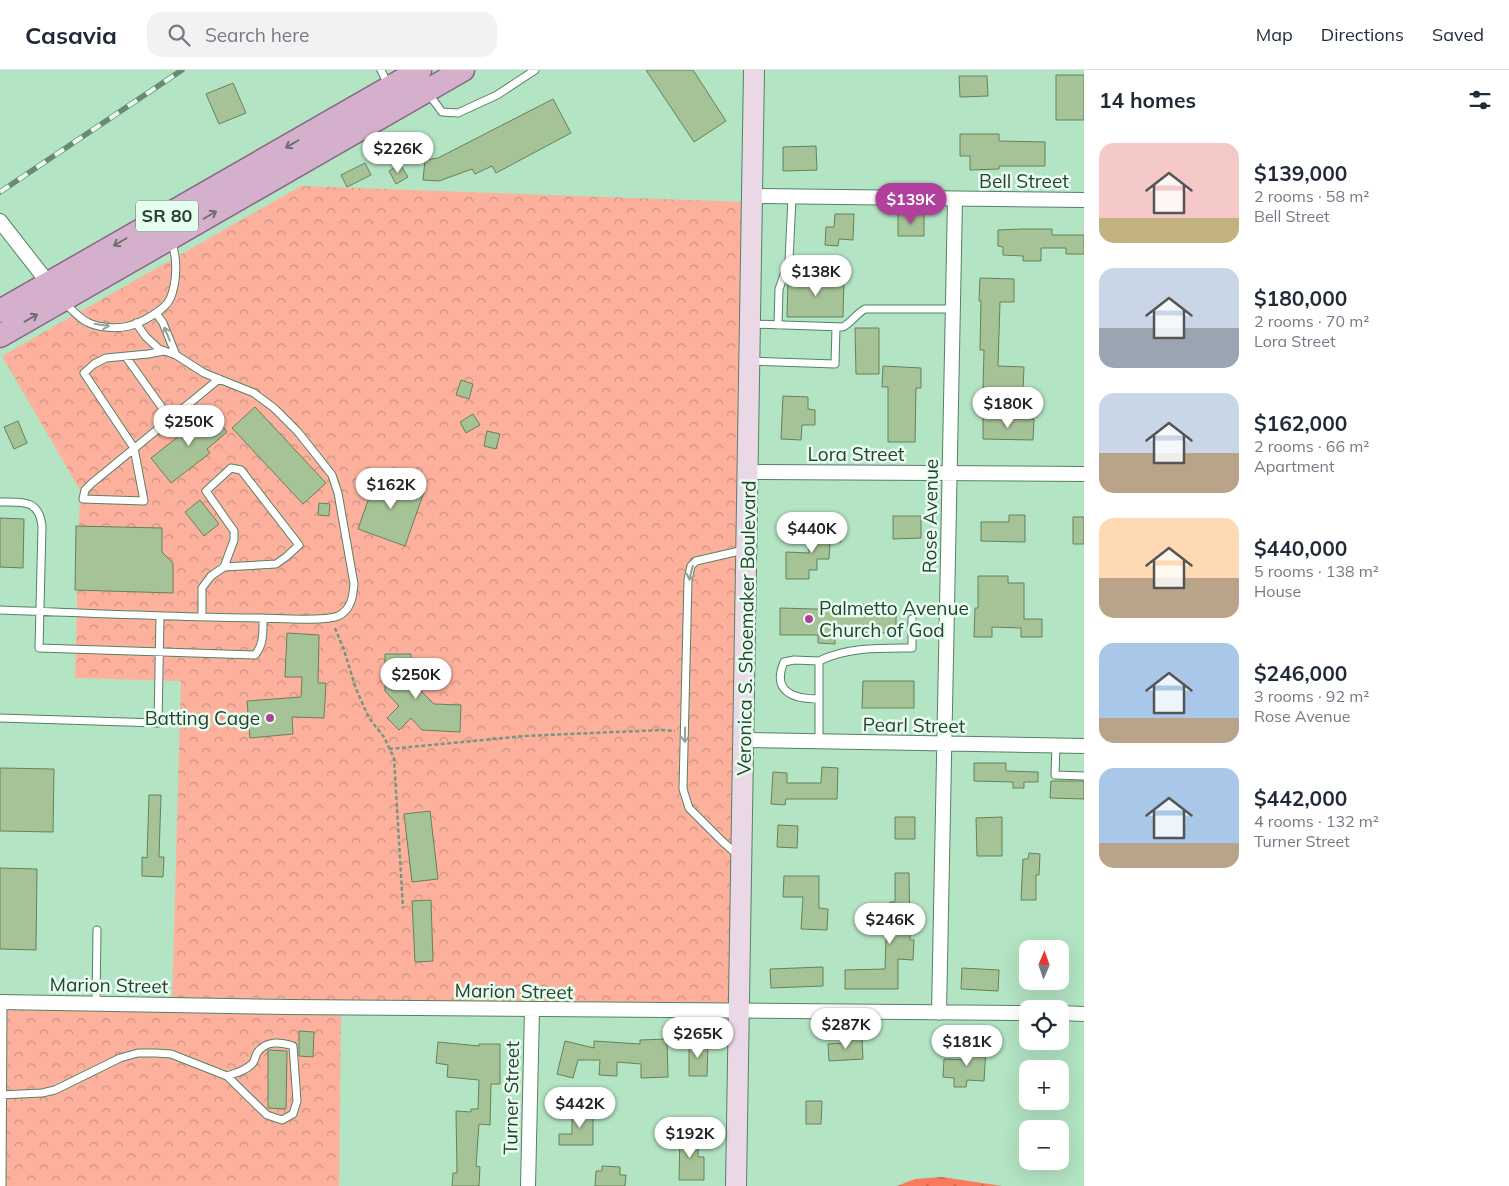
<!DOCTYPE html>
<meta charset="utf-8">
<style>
:root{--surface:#fff;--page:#f2f2f3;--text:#1f2937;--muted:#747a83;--line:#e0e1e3;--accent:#b0409c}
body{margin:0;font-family:Mulish,sans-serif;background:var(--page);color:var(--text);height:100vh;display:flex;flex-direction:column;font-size:19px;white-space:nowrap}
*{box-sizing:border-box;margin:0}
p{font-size:16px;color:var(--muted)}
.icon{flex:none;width:28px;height:28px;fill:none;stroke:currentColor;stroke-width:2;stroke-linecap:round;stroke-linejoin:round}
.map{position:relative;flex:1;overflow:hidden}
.sheet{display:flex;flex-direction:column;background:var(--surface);width:425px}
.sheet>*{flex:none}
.needle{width:32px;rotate:2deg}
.buttons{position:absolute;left:1019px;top:870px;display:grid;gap:10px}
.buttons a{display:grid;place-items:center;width:50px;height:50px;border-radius:10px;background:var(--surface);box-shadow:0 5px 20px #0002;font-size:25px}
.price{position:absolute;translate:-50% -42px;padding:0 11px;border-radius:18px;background:#fff;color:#222;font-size:16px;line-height:32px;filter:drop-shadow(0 1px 2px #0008)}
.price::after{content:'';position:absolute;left:50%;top:30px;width:15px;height:11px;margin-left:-8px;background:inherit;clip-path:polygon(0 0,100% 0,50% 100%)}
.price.selected{background:var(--accent);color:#fff}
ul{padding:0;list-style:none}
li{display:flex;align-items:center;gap:15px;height:125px;padding:0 15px}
li span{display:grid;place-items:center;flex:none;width:140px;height:100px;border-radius:15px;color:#555}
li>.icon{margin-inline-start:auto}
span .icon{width:60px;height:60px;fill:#fffc;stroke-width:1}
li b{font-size:21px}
h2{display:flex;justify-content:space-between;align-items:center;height:60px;padding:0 15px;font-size:21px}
header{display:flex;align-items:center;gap:30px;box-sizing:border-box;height:70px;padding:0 25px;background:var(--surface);border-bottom:1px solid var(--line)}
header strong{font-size:24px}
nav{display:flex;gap:28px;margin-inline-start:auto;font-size:18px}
.search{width:350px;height:45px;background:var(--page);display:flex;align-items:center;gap:12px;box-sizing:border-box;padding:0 18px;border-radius:15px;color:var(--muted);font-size:19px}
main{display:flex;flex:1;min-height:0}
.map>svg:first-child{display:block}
.forest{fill:url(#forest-firs)}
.park{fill:url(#park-crowns)}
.building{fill:#a6c398;stroke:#668159}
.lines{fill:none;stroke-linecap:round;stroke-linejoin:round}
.lane-casing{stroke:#548265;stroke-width:9}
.street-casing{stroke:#548265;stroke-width:16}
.secondary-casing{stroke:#548265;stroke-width:22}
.primary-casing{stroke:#886781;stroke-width:25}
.path{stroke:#74977f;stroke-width:2.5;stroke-dasharray:4 2.5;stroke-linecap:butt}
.lane{stroke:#fff;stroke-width:7}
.street{stroke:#fff;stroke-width:14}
.secondary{stroke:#ead8e6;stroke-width:20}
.primary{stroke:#d5b0cd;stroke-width:22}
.rail-casing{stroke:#698a74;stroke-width:5.5}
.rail{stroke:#e6feee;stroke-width:4;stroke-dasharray:11;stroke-linecap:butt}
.oneway{stroke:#706c70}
.oneway2{stroke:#969f98}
.poi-dot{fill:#b0409c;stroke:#e6feee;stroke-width:2}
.labels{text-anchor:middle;stroke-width:5;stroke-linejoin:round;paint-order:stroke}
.shield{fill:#e6feee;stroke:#64786a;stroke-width:1}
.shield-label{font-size:18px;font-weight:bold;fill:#2c3f32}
.street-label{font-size:19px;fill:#2c3f32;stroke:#e6feee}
.poi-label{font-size:19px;fill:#2c3f32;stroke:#e6feee;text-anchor:start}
</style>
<header>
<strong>Casavia</strong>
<div class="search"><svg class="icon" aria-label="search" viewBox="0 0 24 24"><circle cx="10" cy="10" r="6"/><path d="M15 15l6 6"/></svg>Search here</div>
<nav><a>Map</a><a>Directions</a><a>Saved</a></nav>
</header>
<main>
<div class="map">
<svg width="1084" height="1116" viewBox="0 0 1084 1116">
<defs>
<pattern id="forest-firs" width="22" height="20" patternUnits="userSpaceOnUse" patternTransform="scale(1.25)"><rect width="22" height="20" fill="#f97b5b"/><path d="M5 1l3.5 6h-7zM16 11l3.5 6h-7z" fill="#ca664c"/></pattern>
<pattern id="park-crowns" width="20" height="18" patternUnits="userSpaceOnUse" patternTransform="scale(1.25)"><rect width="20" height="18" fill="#fdb19d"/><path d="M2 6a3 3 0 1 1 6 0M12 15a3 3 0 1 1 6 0" fill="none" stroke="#cd9181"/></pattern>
</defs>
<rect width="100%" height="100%" fill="#b3e4c3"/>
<!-- forest -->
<path class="forest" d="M942 1107 1002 1116H897L915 1109Z"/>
<!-- park -->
<path class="park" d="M301 116 746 132 732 940 172 933 181 611 75 608 80 420 2 286Z
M0 937 341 943 339 1116H0Z"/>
<!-- building -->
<path class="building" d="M646 0H693L726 51 694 72Z
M1056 5H1084V50H1056Z
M959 6H987L988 26 960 27Z
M233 13 246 43 219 54 206 24Z
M553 29 571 63 496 103 492 96 475 104 472 99 439 111 423 110 425 90 438 88Z
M960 64H999V71L1045 72V96H999V99L970 100V86H960Z
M816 76 817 100 783 101V77Z
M365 93 371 105 347 117 341 105Z
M400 94 408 107 396 114 389 101Z
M835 144H854L853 170 839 169 838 176 825 175 826 157H834Z
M898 144H924V166H898Z
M1022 159H1052V165H1084V184H1066V178H1041V191H1023V186L1003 185V177L998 176V160Z
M789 206H844L843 247H787L788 210Z
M980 208 1014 209V232H1000L998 296 1024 297 1023 319 983 318 984 280H980L981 231H979Z
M855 258H879V304H856Z
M883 296 921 298V318H916L915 372H888V317H882Z
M461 310 473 314 469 329 456 325Z
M783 326 808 327V339L815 340V355H802L801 370 781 369Z
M255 337 326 413 303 434 232 358Z
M211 341 227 362 207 379 210 383 171 413 151 388Z
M473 344 480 355 466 363 460 352Z
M983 348 1034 349 1033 370 983 369Z
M18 351 27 373 14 379 4 357Z
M487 361 500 364 496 379 484 376Z
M377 405 424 422 405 476 358 459Z
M200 430 219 454 204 466 185 442Z
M319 433 330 434 329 446 318 445Z
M1009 445H1025V472L981 471V452H1009Z
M893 446H921V468L893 469Z
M1073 447H1084V474H1073Z
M0 448 24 449 23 498 0 497Z
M823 455 842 456 841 472 830 471 829 489H817V500H809V509H786V482L809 483V470H823Z
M76 456 162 458V482L173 493V523L75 520Z
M978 506H1008V513H1024V549H1042V567H1021V558L992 557V567H974L975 538H978Z
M850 534 896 535V563L835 562V574L818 573V565H780V538L850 540Z
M287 563 319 565 318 613H326L324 648 292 647 293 664 250 668 247 631 301 627 302 607H285Z
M385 584H411V611L434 634 461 635 460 662 422 660 411 648 399 660 387 648 399 636 385 621Z
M863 611H914V638H862Z
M974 693H1006V701L1038 702V712H1024V718H1013V712L974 711Z
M822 697 838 698 837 729H786L785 735 771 734 773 702 787 703V713H821Z
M0 698 54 699 53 762 0 761Z
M1051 711H1084V729L1050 728Z
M149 725H161L159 787H164L163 807 142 806V787L147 788Z
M430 741 438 809 412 812 404 744Z
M895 747H915V769H895Z
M1002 747V786H977L976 748Z
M778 755 798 756 797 778 777 777Z
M1029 783 1040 784 1039 805H1036V830H1021L1023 789H1028Z
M0 798 37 799 36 880 0 879Z
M895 803H909L910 870H914L913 890 898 889V919H845V900L885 899 886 869H890V832H895Z
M784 806H819V838L828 839 827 860 801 859 803 827H783Z
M431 830 433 891 415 892 412 831Z
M823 897V916L771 918 770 899Z
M962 898 999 900 998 921 961 919Z
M299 961 314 962 313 987 299 986Z
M862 968 863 989 829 991 828 974 844 973 843 969Z
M667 969 668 1007 641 1008V994L617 992V1006L599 1005 600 990H578L573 1008 557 1004 565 971 594 978V971L640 974V970Z
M438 972 479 976V974H500V1014H491L490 1055 479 1054 476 1096 480 1097 479 1116H452L453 1103H457L456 1041 471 1042V1039H478L479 1010 447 1007 448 995 436 993Z
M689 973H708L707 1006H689Z
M966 977 986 978 984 1011 967 1010 966 1017H954V1008L943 1007 944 989 965 990Z
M268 980 287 981 286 1039 268 1038Z
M806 1031H822L821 1054H806Z
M572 1040H593V1075H559V1064H572Z
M680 1064 698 1065V1087H704V1110H679Z
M602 1096 620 1097V1105H626L625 1116H595L596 1101H602Z"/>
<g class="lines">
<defs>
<path id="lane" d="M381 0 388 15
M428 23 442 42 458 43 497 25 535 0
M64 232C71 239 79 248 87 252 98 258 118 259 129 256 141 253 165 240 170 229 177 213 178 187 171 172
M156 243 163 253 176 285
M751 254 843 257C852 252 856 244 865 239H953
M778 255 779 219 789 191 792 127
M164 281 148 284 106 288 94 294 84 303 134 378 144 431 83 429 85 420 92 413 219 309
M126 287 170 349
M751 291 835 294 836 257
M0 432C22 432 39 429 42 456L39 578 255 585C264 574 263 562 263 548
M0 540C86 543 172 547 258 548 276 548 323 552 338 546 351 540 353 527 354 514L338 423 332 405 298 362 274 338 254 323 204 303 176 285 159 279 146 267 136 253
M202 547V518L211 506 224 497 276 494 286 487 299 475 241 400 231 398 206 421 234 461V470L224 497
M819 591C848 577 880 578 912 578V549
M0 648 158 653 160 546
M819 672V591L794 590 784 592C771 623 795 629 819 629
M1056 675 1055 705 1084 706
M739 786 723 772 689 738 683 719 688 510 691 496 696 491 744 480
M96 934 97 860
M0 1025 42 1023 55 1020 120 988 138 983H155L171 984 227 1006 267 1045 282 1050 293 1044 297 1031 293 976C280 972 266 970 257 983 255 987 255 991 252 994 245 1001 236 1003 227 1006
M2 1116 3 932"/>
<path id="street" d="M753 126 1084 130
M0 151 53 219
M748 402 1084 404
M744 670 1084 676
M0 932 290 937 1028 943
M939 943 955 130
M1060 943 1084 944
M528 1116 532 940"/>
<path id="secondary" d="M736 1116 754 0"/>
<path id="primary" d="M0 241 420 0
M0 266 463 0"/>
</defs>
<!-- lane casing -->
<use href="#lane" class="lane-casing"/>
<!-- street casing -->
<use href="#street" class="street-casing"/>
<!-- secondary casing -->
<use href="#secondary" class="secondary-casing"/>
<!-- primary casing -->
<use href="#primary" class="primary-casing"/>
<!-- path -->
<path class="path" d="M335 558 344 580 356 619 369 648 384 667 394 688 403 838
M389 679 524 666 661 660 675 661"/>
<!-- lane -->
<use href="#lane" class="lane"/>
<!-- street -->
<use href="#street" class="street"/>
<!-- secondary -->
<use href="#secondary" class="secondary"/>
<!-- primary -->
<use href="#primary" class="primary"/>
<defs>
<path id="rail" d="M0 122 182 0"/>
</defs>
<!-- rail casing -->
<use href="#rail" class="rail-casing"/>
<!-- rail -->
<use href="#rail" class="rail"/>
</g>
<!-- one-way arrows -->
<defs><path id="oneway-shaft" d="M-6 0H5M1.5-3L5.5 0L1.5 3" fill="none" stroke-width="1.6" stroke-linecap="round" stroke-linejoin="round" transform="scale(1.25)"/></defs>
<g class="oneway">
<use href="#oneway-shaft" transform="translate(292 74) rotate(150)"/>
<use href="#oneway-shaft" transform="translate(210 145) rotate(-30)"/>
<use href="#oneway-shaft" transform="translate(120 172) rotate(150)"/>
<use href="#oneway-shaft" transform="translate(31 248) rotate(-30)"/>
</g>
<g class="oneway2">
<use href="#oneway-shaft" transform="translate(102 255) rotate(10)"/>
<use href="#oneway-shaft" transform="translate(167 264) rotate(-113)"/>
<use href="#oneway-shaft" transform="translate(691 503) rotate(104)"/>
<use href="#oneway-shaft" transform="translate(685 665) rotate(91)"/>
</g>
<!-- markers -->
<g class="poi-dot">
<circle cx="809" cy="549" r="5"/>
<circle cx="270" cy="648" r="5"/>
</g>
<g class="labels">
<!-- shield labels -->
<rect class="shield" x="136" y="130.5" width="62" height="31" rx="4"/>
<g class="shield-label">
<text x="167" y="152">SR 80</text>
</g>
<!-- street labels -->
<g class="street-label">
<text x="1024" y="118">Bell Street</text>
<text x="856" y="391">Lora Street</text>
<text transform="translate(930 446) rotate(-89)" y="7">Rose Avenue</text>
<text transform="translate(746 558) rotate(-89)" y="7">Veronica S. Shoemaker Boulevard</text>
<text transform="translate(914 655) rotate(1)" y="7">Pearl Street</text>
<text transform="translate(109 915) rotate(1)" y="7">Marion Street</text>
<text transform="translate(514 921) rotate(1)" y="7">Marion Street</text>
<text transform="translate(511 1028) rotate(-89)" y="7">Turner Street</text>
</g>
<!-- poi labels -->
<g class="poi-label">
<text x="819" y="545">Palmetto Avenue<tspan x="819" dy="22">Church of God</tspan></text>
<text x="260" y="655" text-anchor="end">Batting Cage</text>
</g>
</g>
</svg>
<div class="buttons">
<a><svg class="needle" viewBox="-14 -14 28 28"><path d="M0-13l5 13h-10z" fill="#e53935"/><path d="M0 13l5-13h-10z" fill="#747a83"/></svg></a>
<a><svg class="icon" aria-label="locate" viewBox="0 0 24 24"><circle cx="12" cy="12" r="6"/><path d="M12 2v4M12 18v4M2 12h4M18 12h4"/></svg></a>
<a>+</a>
<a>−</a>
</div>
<b class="price" style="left:398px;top:104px">$226K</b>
<b class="price selected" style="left:911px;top:155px">$139K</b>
<b class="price" style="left:816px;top:227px">$138K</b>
<b class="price" style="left:1008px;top:359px">$180K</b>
<b class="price" style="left:189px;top:377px">$250K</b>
<b class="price" style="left:391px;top:440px">$162K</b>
<b class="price" style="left:812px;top:484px">$440K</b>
<b class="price" style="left:416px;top:630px">$250K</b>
<b class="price" style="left:890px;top:875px">$246K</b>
<b class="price" style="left:846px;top:980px">$287K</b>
<b class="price" style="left:698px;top:989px">$265K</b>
<b class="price" style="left:967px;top:997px">$181K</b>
<b class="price" style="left:580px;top:1059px">$442K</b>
<b class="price" style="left:690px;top:1089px">$192K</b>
</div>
<section class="sheet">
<h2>14 homes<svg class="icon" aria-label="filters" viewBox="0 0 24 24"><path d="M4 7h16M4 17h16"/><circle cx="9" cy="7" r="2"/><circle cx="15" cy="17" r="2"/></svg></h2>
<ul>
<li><span style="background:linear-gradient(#f6c9c9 75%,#c2b280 0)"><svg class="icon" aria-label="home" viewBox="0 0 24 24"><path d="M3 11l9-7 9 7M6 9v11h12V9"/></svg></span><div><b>$139,000</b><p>2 rooms · 58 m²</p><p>Bell Street</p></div></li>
<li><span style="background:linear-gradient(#c9d6e8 60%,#9aa5b1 0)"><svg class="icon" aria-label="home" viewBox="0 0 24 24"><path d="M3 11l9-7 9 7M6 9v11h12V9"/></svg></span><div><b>$180,000</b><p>2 rooms · 70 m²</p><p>Lora Street</p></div></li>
<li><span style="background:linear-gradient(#c9d6e8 60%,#b9a48a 0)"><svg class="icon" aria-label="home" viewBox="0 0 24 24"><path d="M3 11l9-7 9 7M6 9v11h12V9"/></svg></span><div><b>$162,000</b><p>2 rooms · 66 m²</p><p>Apartment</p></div></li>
<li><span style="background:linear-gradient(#ffd9b3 60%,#b9a48a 0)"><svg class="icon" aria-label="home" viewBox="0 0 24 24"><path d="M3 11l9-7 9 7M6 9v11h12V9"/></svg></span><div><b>$440,000</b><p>5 rooms · 138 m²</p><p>House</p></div></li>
<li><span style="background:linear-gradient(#a9c7e8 75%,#b9a48a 0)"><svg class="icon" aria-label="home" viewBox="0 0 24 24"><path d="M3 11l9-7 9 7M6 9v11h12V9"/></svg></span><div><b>$246,000</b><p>3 rooms · 92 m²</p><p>Rose Avenue</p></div></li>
<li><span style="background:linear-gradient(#a9c7e8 75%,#b9a48a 0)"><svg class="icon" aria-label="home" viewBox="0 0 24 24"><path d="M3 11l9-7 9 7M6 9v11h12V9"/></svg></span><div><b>$442,000</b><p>4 rooms · 132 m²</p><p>Turner Street</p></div></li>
</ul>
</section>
</main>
